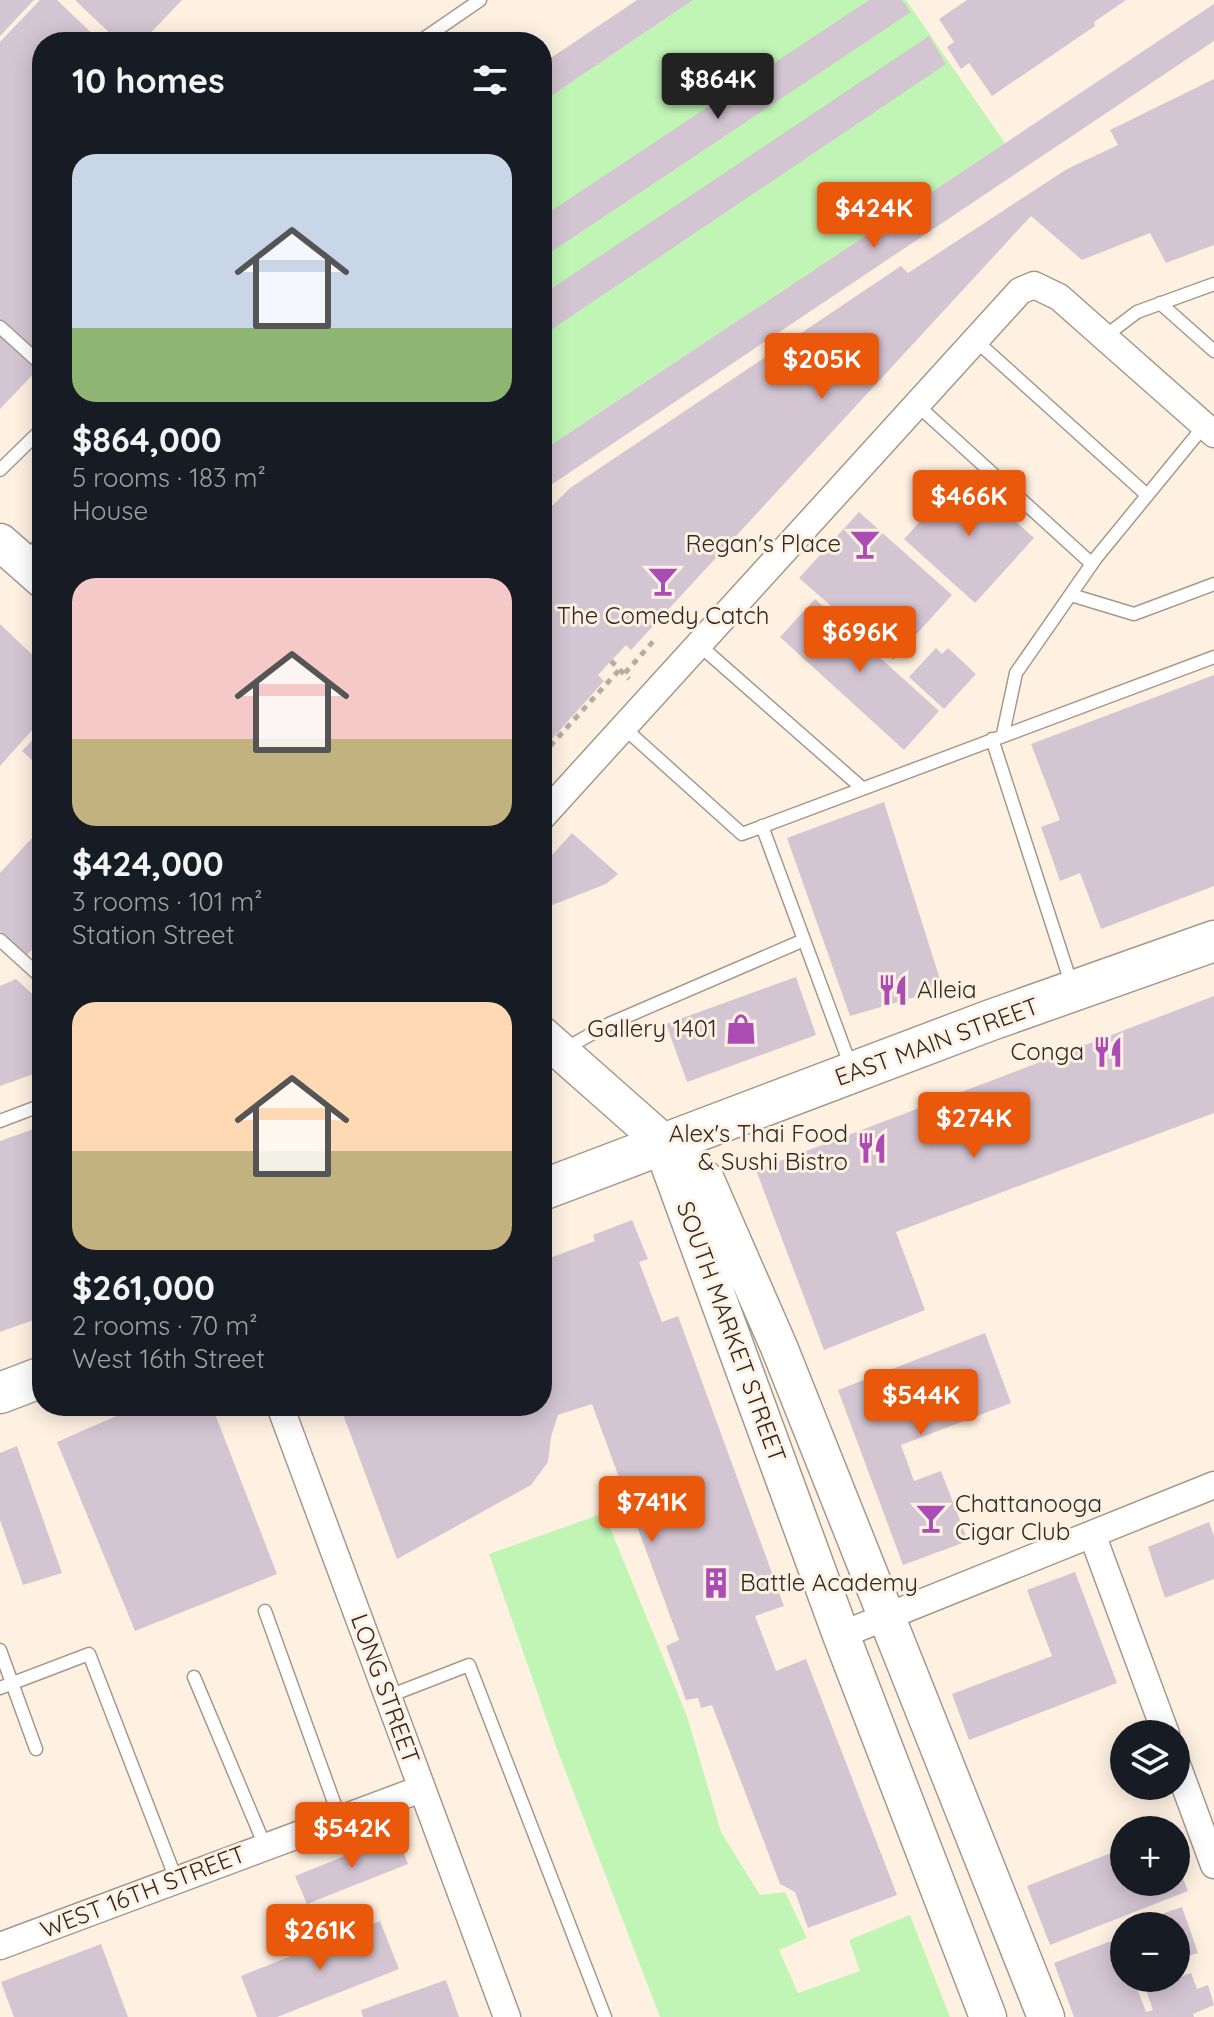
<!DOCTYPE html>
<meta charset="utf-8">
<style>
:root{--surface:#171b24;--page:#242831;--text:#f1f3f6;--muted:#9ea1a6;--accent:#ea580c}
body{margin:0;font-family:Quicksand,sans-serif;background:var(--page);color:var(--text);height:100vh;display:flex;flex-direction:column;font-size:30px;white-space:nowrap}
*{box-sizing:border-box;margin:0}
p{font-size:26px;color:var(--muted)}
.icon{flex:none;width:44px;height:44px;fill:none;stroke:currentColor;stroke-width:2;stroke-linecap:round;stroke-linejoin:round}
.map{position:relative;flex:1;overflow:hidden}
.side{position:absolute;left:32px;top:32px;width:520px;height:1384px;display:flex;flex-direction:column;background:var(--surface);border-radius:32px;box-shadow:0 4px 20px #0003}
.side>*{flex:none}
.controls{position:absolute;left:1110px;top:1720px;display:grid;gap:16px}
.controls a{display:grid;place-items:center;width:80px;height:80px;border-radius:50%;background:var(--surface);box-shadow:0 4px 20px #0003;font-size:40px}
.price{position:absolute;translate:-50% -68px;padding:0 18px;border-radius:8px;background:var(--accent);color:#fff;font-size:26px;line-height:52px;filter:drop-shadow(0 2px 4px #0008)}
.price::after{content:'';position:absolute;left:50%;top:48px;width:24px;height:18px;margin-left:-12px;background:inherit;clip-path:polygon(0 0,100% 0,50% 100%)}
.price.on{background:#222;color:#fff}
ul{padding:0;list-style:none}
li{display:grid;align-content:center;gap:16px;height:424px;padding:0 40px}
li span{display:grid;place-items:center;height:248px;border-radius:24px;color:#555}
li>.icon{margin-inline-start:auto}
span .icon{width:144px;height:144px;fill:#fffc;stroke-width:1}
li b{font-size:34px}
h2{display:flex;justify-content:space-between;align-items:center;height:96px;padding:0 40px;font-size:34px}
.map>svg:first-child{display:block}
.green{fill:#c1f5b5}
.building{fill:#d4c5d2}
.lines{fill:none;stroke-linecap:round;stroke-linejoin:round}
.lane-casing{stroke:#a6998c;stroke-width:15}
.street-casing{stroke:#a6998c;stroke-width:29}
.secondary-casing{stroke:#a6998c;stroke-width:39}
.primary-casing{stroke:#a6998c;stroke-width:43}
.path{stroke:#b7aca1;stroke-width:5;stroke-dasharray:6 6;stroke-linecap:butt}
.lane{stroke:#fff;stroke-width:12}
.street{stroke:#fff;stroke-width:26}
.secondary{stroke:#fff;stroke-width:36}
.primary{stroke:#fff;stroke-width:40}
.labels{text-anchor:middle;stroke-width:6;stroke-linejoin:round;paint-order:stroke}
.poi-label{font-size:24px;fill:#2f2a25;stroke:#fff1e2;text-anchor:end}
.street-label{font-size:24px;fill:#2f2a25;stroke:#fff1e2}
</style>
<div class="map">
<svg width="1214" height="2017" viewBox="0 0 1214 2017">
<rect width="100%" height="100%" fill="#fff1e2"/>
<!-- green -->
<path class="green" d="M693 0H906L1005 143 542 451V102Z
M604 1513 687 1716 721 1832 760 1895 785 1892 807 1938 779 1950 798 1993 860 1971 849 1940 910 1915 950 2017H660L557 1749 489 1554Z"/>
<!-- building -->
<path class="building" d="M0 0H34L0 36Z
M40 0H57L101 42H42V365L0 409V42Z
M75 0H182L142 42H119Z
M637 0H693L542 102V64Z
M869 0H902L911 12 542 258V217Z
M967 0H1126L1094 22 1095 26 992 96 969 63 961 69 947 47 954 42 939 19Z
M1214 4V41L542 491V451Z
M929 36 946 64 542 336V295Z
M1214 79V245L1166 263 1150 233 1082 260 1031 216 631 650 626 645 611 661 598 675 604 681 542 750V505L548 510 570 488 901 266 908 273 1067 169 1118 145 1110 130Z
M963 474 1034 538 975 603 904 539Z
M859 512 952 595 893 660 799 578Z
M815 599 939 711 904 750 780 637Z
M0 624 42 664V719L0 766Z
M936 648 942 654 948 648 976 674 944 709 909 677Z
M1214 675V886L1101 929 1080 873 1060 881 1041 827 1060 820 1031 744Z
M42 730V769L22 751Z
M884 802 943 989 850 1016 787 838Z
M42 827V946L38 943 27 955 0 931V873Z
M572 833 618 874 606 884 542 909V866Z
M796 977 816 1035 687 1082 666 1024Z
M16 979 42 1003V1071L0 1086V986Z
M1214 996V1113L896 1232 925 1310 824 1350 756 1170Z
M42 1126V1317L0 1332V1141Z
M632 1220 648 1259 639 1262 662 1322 678 1316 784 1606 755 1616 776 1671 806 1659 897 1895 808 1928 795 1892 780 1884 712 1705 701 1708 698 1698 686 1700 666 1646 679 1640 592 1404 558 1415 551 1437 548 1462 531 1485 397 1559 340 1406H542V1251L547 1259 595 1241 593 1235Z
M985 1333 1011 1403 901 1445 914 1481 941 1471 968 1541 903 1565 838 1390Z
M139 1406H212L277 1574 135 1631 57 1442Z
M17 1446 62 1573 23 1585 0 1520V1453Z
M1209 1522 1214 1536V1579L1165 1598 1148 1547Z
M1075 1572 1117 1683 969 1740 952 1694 1052 1656 1027 1590Z
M397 1835 408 1864 307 1904 295 1876Z
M1124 1848V1882H1176V1861L1188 1891 1050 1945 1027 1886Z
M1182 1907 1198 1953 1176 1960V1926H1137L1135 1923Z
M380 1921 399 1969 277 2017H257L241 1976Z
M1124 1936V1978H1130L1134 1990 1137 1988 1146 2012 1153 2010 1146 1990 1191 1973 1197 1989 1208 1985 1214 2005 1193 2014 1194 2017H1074L1054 1963Z
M101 1944 128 2017H14L1 1982Z
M446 1980 459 2017H363L361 2010Z"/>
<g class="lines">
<defs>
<path id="lane" d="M419 42 480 0
M1160 303 1214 351
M0 327 42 365
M1104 337 1137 312 1214 284
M974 339 1147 495
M916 404 1092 564
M0 470 42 429
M26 560 42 541
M1071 595 1134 614 1214 584
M698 644 862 788
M623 727 742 834 1214 657
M1003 734 1016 673 1096 558 1204 426
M992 739 1072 986
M762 826 851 1067
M0 940 42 978
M563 1050 609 1024 804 940
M0 1121 42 1105
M265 1611 340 1819
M0 1650 36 1749
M194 1677 265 1846
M0 1688 89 1654 176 1879
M389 1696 469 1665 605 2017"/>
<path id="street" d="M542 817 1020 291 1034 285 1059 297 1214 434
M280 1406 507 2017
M1092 1534 1166 1734
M841 1635 1214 1485
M1176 1762 1214 1865
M0 1946 421 1789"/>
<path id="secondary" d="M0 542 42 579
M542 1035 706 1180 779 1347 1046 2017
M663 1148 841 1635 988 2017"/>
<path id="primary" d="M542 1190 991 1020 1214 941
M0 1393 42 1377"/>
</defs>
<!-- lane casing -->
<use href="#lane" class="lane-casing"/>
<!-- street casing -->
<use href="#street" class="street-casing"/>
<!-- secondary casing -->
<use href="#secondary" class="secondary-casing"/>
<!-- primary casing -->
<use href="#primary" class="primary-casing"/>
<!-- path -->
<path class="path" d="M611 661 629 679
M625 673 657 637
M542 755 620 669"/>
<!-- lane -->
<use href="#lane" class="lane"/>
<!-- street -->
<use href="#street" class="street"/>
<!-- secondary -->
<use href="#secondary" class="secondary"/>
<!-- primary -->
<use href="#primary" class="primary"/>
</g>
<!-- icons -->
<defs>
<symbol id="bar-bare" viewBox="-9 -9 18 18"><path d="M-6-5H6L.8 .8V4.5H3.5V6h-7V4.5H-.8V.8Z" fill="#ab4cb5" stroke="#fff1e2" stroke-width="2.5" paint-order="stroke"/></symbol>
<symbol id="restaurant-bare" viewBox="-9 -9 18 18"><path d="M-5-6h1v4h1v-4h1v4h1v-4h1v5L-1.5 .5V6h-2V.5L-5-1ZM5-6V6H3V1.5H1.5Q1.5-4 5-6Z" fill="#ab4cb5" stroke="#fff1e2" stroke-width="2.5" paint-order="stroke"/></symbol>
<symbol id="shop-bare" viewBox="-9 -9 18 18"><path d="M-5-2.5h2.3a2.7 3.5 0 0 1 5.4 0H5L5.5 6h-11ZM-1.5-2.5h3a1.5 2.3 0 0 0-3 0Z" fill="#ab4cb5" stroke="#fff1e2" stroke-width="2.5" paint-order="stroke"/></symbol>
<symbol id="building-bare" viewBox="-9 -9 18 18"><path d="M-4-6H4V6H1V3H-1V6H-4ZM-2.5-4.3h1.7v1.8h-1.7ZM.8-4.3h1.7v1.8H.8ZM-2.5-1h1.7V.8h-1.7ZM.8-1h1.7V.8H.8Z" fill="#ab4cb5" stroke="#fff1e2" stroke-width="2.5" paint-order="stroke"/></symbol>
</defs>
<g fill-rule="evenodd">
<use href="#bar-bare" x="843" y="522" width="44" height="44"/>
<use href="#bar-bare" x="641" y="559" width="44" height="44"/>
<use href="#restaurant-bare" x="871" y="968" width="44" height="44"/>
<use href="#shop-bare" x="719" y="1007" width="44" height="44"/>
<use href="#restaurant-bare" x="1086" y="1030" width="44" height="44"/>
<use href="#restaurant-bare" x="850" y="1126" width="44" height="44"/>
<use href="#bar-bare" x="909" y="1496" width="44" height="44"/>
<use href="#building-bare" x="694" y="1561" width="44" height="44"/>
</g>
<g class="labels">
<!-- poi labels -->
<g class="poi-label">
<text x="841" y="552">Regan's Place</text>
<text x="663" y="624" text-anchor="middle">The Comedy Catch</text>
<text x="917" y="998" text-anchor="start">Alleia</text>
<text x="717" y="1037">Gallery 1401</text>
<text x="1084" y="1060">Conga</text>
<text x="848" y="1142">Alex's Thai Food<tspan x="848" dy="28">&amp; Sushi Bistro</tspan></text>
<text x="955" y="1512" text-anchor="start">Chattanooga<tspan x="955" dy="28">Cigar Club</tspan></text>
<text x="740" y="1591" text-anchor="start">Battle Academy</text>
</g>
<!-- street labels -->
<g class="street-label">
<text transform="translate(937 1042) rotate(-20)" y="8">EAST MAIN STREET</text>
<text transform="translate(731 1332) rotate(70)" y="8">SOUTH MARKET STREET</text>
<text transform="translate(385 1689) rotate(70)" y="8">LONG STREET</text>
<text transform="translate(143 1892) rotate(-21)" y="8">WEST 16TH STREET</text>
</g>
</g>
</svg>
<div class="controls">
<a><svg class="icon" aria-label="layers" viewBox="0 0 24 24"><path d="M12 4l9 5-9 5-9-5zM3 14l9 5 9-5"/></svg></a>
<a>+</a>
<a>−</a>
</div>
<b class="price on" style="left:718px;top:121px">$864K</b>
<b class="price" style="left:874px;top:250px">$424K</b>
<b class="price" style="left:822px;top:401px">$205K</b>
<b class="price" style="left:969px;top:538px">$466K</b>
<b class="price" style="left:860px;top:674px">$696K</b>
<b class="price" style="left:974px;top:1160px">$274K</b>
<b class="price" style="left:921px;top:1437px">$544K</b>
<b class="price" style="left:652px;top:1544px">$741K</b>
<b class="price" style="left:352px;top:1870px">$542K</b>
<b class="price" style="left:320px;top:1972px">$261K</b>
<section class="side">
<h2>10 homes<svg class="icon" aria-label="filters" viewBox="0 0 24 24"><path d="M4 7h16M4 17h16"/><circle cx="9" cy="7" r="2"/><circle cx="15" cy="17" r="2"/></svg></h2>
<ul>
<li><span style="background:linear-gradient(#c9d6e8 70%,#8fb573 0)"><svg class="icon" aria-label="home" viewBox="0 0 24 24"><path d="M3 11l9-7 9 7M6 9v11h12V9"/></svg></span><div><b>$864,000</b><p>5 rooms · 183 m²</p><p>House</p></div></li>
<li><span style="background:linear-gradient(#f6c9c9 65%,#c2b280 0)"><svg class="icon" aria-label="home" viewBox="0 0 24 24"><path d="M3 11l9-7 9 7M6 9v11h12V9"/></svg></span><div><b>$424,000</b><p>3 rooms · 101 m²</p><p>Station Street</p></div></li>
<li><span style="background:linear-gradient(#ffd9b3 60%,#c2b280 0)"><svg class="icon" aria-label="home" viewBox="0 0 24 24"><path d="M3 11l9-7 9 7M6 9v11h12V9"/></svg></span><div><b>$261,000</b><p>2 rooms · 70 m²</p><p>West 16th Street</p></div></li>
</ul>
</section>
</div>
